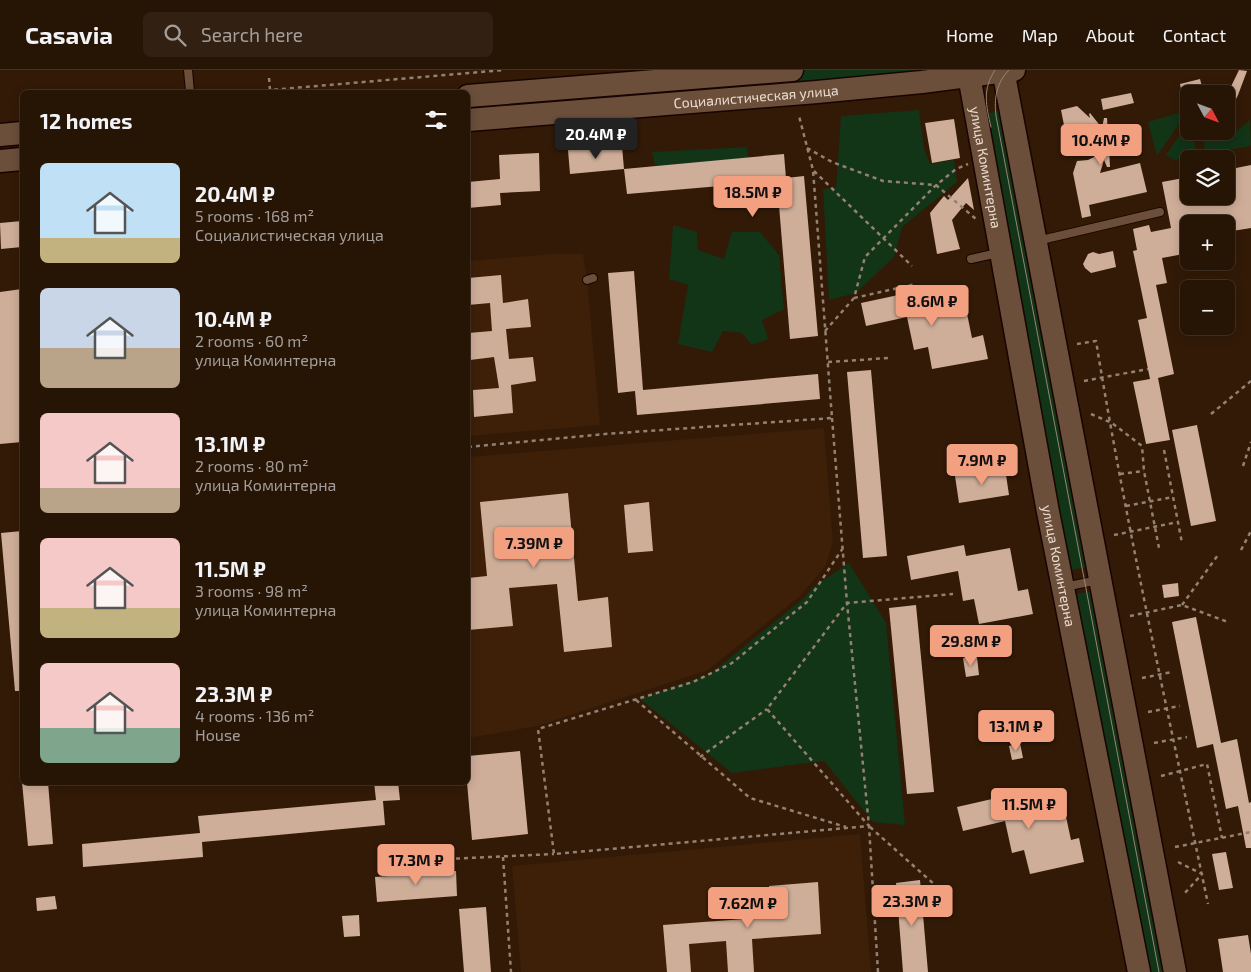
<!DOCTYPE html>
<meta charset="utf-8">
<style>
:root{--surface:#261405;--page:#322113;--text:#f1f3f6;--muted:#a49e9a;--line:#423327;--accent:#f2a080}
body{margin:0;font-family:"Exo 2",sans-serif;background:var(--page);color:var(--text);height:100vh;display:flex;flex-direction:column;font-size:19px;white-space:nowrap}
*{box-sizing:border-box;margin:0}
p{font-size:16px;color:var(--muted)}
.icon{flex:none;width:28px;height:28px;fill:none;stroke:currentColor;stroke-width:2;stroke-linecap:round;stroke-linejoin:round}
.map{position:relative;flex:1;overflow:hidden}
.drawer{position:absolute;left:20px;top:20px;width:450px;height:695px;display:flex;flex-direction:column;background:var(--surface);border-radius:8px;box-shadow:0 2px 12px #0003,0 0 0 1px var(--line)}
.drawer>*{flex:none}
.needle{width:32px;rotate:131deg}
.controls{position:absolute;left:1180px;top:15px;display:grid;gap:10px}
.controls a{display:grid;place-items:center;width:55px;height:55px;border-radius:8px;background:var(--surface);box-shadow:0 2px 12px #0003,0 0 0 1px var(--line);font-size:25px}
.price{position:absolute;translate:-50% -42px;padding:0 11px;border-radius:5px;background:var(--accent);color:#111;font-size:16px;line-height:32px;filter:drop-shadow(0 1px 2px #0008)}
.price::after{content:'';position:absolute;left:50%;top:30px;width:15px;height:11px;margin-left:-8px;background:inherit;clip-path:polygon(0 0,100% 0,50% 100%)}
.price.on{background:#222;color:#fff}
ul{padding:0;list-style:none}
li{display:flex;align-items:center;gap:15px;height:125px;padding:0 20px}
li span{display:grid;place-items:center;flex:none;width:140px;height:100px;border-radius:8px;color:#555}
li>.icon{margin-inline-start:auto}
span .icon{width:60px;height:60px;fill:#fffc;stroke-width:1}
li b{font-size:21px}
h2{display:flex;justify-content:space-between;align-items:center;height:60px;padding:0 20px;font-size:21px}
header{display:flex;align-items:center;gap:30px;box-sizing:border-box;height:70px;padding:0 25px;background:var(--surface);border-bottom:1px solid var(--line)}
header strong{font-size:24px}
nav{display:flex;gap:28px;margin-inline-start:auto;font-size:18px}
.search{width:350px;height:45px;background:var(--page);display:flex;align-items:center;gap:12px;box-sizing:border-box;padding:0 18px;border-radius:8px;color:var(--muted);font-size:19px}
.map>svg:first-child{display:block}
.built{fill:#3d2007}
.green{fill:#123417}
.building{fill:#cfae99}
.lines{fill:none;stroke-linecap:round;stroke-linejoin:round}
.lane-casing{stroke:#180400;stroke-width:10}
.secondary-casing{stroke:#180400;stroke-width:25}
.path{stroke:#958172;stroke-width:2.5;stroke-dasharray:4 4;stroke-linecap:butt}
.lane{stroke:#6b4f3b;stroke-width:8}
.secondary{stroke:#6b4f3b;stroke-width:22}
.tram{stroke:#988576;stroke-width:1}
.labels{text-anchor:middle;stroke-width:5;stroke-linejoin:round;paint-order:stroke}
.street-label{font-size:14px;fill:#ecdcd0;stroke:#271101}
</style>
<header>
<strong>Casavia</strong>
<div class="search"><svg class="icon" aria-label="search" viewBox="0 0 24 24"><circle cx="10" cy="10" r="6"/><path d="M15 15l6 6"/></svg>Search here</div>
<nav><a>Home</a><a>Map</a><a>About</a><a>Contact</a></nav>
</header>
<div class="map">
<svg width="1251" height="902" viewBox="0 0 1251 902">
<rect width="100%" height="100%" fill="#321a07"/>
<!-- built -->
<path class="built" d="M553 184H583L587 210 600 355 468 366V191Z
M824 358 833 473 825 497 800 526 708 600 537 656 468 668V387Z
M860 764 871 902H521L512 796Z"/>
<!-- green -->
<path class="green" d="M808 0H931L559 33V26Z
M919 40 924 79 930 94 954 90 957 112 902 157 894 187 856 223 829 230 823 119 836 118 841 46Z
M1001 40 1089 497 1068 500 981 46Z
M1178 43 1183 48 1157 86 1148 52Z
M1250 50 1251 76 1206 84 1201 61 1215 66 1232 65Z
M1189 51V61H1192L1197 85 1174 90 1166 85Z
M1131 54 1136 80 1119 83 1114 58Z
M747 77 748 88 655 96 652 82Z
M673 155 697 162 698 180 724 189 732 162H760L779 185 784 239 762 250 768 269 752 275 742 263 723 261 712 282 678 274 688 215 669 209Z
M849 493 886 553 905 755 873 752 824 691 732 703 640 629 710 604 804 528 813 517Z
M1094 521 1167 902H1147L1075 524Z"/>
<!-- building -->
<path class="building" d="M1239 0 1247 1 1238 25 1226 49V27Z
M1200 9 1204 24H1194L1193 22 1182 24 1180 14Z
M1131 23 1134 33 1103 40 1101 29Z
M1077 36 1090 48 1089 44 1090 43 1102 58 1104 48H1107L1108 64 1110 61 1114 63 1111 70 1119 80 1115 84 1109 78 1110 97H1107L1104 90 1100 103 1140 93 1147 122 1089 135 1091 146 1082 148 1073 103 1077 91 1088 90 1094 87 1097 81 1099 73 1097 68 1091 63 1085 60H1070L1064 55 1061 40Z
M954 49 960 88 932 93 925 53Z
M622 76 624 99 570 104 568 80Z
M539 83 540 121 500 123 501 135 468 138V112L500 109 499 85Z
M784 84 786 108 804 106 818 266 790 269 777 111 627 124 624 99Z
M1251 95V158L1226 162V154H1189V183L1162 188 1167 213 1156 215 1174 304 1158 308 1170 370 1146 374 1133 312 1150 309 1138 250 1147 248 1133 181 1137 180 1133 159 1149 155 1151 162 1171 158 1162 112 1189 107V126H1226V100Z
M968 108 974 140 966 133 952 150 960 179 937 184 930 143 944 126 948 130Z
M22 151V177L1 179 0 153Z
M1113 181 1116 197 1091 203 1085 198 1083 194 1088 184 1093 182 1099 184Z
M634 201 643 320 818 304 820 329 637 345 635 321 618 323 608 203Z
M501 205 503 233 528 229 531 257 506 259 509 289 533 287 536 311 511 315 513 343 474 347 473 320 499 318 494 287 470 290 468 263 492 261 490 233 468 235V208Z
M22 219V372L0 374V222Z
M917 221 920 233 963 224 972 268 983 265 988 289 932 299 928 277 914 280 907 247 866 256 861 233Z
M871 300 887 486 863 488 847 302Z
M1197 355 1216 451 1191 456 1172 360Z
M1005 398 1009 425 959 433 955 406Z
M568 423 578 531 608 527 612 577 564 582 557 514 509 518 513 556 468 560V508L487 506 480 432Z
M649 432 653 481 628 483 624 435Z
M22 461V621H15L1 463Z
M964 475 966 486 1010 478 1018 521 1028 519 1033 544 979 554 974 529 963 531 958 501 911 510 907 486Z
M1178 513 1179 526 1164 528 1162 515Z
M916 535 934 722 907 724 889 538Z
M1196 547 1221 673 1237 669 1249 733 1251 732V778H1246L1238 736 1226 739 1213 674 1197 678 1172 552Z
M977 587 979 605 966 607 963 588Z
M1020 673 1023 688 1012 690 1009 676Z
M520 681 528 764 472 770 467 712 468 686Z
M22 712H48L53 774 28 776Z
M374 712H398L400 730 383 731 385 755 202 772 203 787 83 797 82 774 200 763 198 746 376 730Z
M1014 724 1017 737 1062 728 1071 770 1079 768 1084 792 1030 804 1024 780 1012 783 1005 751 963 761 957 737Z
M1226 782 1233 818 1219 820 1212 784Z
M456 801 457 826 377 832 375 807Z
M920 810 928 902H903L896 813Z
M818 812 821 864 752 869 754 902H728L726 871 689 874 691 902H667L663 855 771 847 769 816Z
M55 826 57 839 37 841 36 828Z
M486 837 491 902H464L459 839Z
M359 845 360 866 344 867 342 846Z
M1248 865 1251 884V902H1223L1218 869Z"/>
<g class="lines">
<defs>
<path id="lane" d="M188 0 190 22
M1037 171 1160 142
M971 189 998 183
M587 210 593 208
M1064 517 1099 510"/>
<g id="secondary">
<path id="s1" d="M968 0 1048 442 1139 902"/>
<path d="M1003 0 1175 902"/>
<path d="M468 26 792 0"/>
<path id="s2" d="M468 50 817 22 922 12 1014 0"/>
<path d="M0 65 22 63"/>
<path d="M0 91 22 89"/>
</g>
</defs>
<!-- lane casing -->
<use href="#lane" class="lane-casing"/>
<!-- secondary casing -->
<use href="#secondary" class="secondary-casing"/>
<!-- path -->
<path class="path" d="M269 8 270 20 504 0
M807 78 832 92 883 111 936 115 976 149
M814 101 912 196
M854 228 916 214
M825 261 854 228 865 187 934 117 956 99 968 94
M1077 274 1096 271C1127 460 1169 647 1208 834
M828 292 889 288
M1084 311 1148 299
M1091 344 1112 353 1142 376 1144 401 1159 478
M1211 344 1251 311
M832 348 847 533 869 756 878 902
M468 377 605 364 832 348 813 100 799 46
M1164 380 1182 473
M1243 396 1251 372
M1120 404 1144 401
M1126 436 1173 427
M1114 465 1178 452
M843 478 807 532 732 593 693 612 538 659 554 784 869 756 767 639 847 533 953 524
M1241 480 1251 461
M1182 535 1218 485
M1130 546 1182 535 1228 552
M1142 608 1172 602
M636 630 750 728 846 757
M1148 642 1180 636
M1154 673 1187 667
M700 687 767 639
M1161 706 1207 694 1222 768
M870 757 935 815
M1175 777 1251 762
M503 787 511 902
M448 789 554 784
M1178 792 1202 804 1184 824"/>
<!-- lane -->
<use href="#lane" class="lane"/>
<!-- secondary -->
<use href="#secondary" class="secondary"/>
<!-- tram -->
<path class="tram" d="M1009 0C996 13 994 29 996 46L1159 902
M991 57C986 35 982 20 995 0"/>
</g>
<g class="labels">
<!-- street labels -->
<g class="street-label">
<text dy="5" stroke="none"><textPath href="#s2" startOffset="289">Социалистическая улица</textPath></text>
<text dy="5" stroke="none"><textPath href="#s1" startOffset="99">улица Коминтерна</textPath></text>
<text dy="5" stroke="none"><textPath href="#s1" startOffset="504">улица Коминтерна</textPath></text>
</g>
</g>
</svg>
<div class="controls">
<a><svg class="needle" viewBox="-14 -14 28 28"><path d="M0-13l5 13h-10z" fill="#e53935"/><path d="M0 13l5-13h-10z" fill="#a49e9a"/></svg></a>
<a><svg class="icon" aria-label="layers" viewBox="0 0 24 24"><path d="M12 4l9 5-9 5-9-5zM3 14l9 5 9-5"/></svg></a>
<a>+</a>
<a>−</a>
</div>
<b class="price on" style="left:596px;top:90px">20.4M ₽</b>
<b class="price" style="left:1101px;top:96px">10.4M ₽</b>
<b class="price" style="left:753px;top:148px">18.5M ₽</b>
<b class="price" style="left:932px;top:257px">8.6M ₽</b>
<b class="price" style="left:982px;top:416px">7.9M ₽</b>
<b class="price" style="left:534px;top:499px">7.39M ₽</b>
<b class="price" style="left:971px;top:597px">29.8M ₽</b>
<b class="price" style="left:1016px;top:682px">13.1M ₽</b>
<b class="price" style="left:1029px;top:760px">11.5M ₽</b>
<b class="price" style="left:416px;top:816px">17.3M ₽</b>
<b class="price" style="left:912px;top:857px">23.3M ₽</b>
<b class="price" style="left:748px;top:859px">7.62M ₽</b>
<section class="drawer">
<h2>12 homes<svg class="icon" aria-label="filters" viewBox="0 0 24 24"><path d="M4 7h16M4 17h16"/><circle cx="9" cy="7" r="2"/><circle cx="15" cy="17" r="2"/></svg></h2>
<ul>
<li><span style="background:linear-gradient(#bfe0f5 75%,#c2b280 0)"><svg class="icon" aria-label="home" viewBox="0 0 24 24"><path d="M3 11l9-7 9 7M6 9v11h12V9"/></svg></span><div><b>20.4M ₽</b><p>5 rooms · 168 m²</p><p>Социалистическая улица</p></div></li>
<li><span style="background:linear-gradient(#c9d6e8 60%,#b9a48a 0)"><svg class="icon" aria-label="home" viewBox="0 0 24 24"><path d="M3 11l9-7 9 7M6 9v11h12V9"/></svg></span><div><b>10.4M ₽</b><p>2 rooms · 60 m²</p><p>улица Коминтерна</p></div></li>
<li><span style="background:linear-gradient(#f6c9c9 75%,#b9a48a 0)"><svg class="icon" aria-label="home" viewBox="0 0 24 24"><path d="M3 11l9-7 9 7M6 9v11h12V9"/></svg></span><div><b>13.1M ₽</b><p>2 rooms · 80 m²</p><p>улица Коминтерна</p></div></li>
<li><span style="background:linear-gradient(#f6c9c9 70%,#c2b280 0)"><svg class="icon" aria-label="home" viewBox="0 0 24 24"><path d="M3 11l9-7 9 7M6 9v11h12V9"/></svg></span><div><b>11.5M ₽</b><p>3 rooms · 98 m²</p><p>улица Коминтерна</p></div></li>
<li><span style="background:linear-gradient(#f6c9c9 65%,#7fa58c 0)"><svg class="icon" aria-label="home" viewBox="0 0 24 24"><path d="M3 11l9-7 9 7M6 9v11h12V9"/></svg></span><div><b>23.3M ₽</b><p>4 rooms · 136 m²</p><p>House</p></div></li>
</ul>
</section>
</div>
